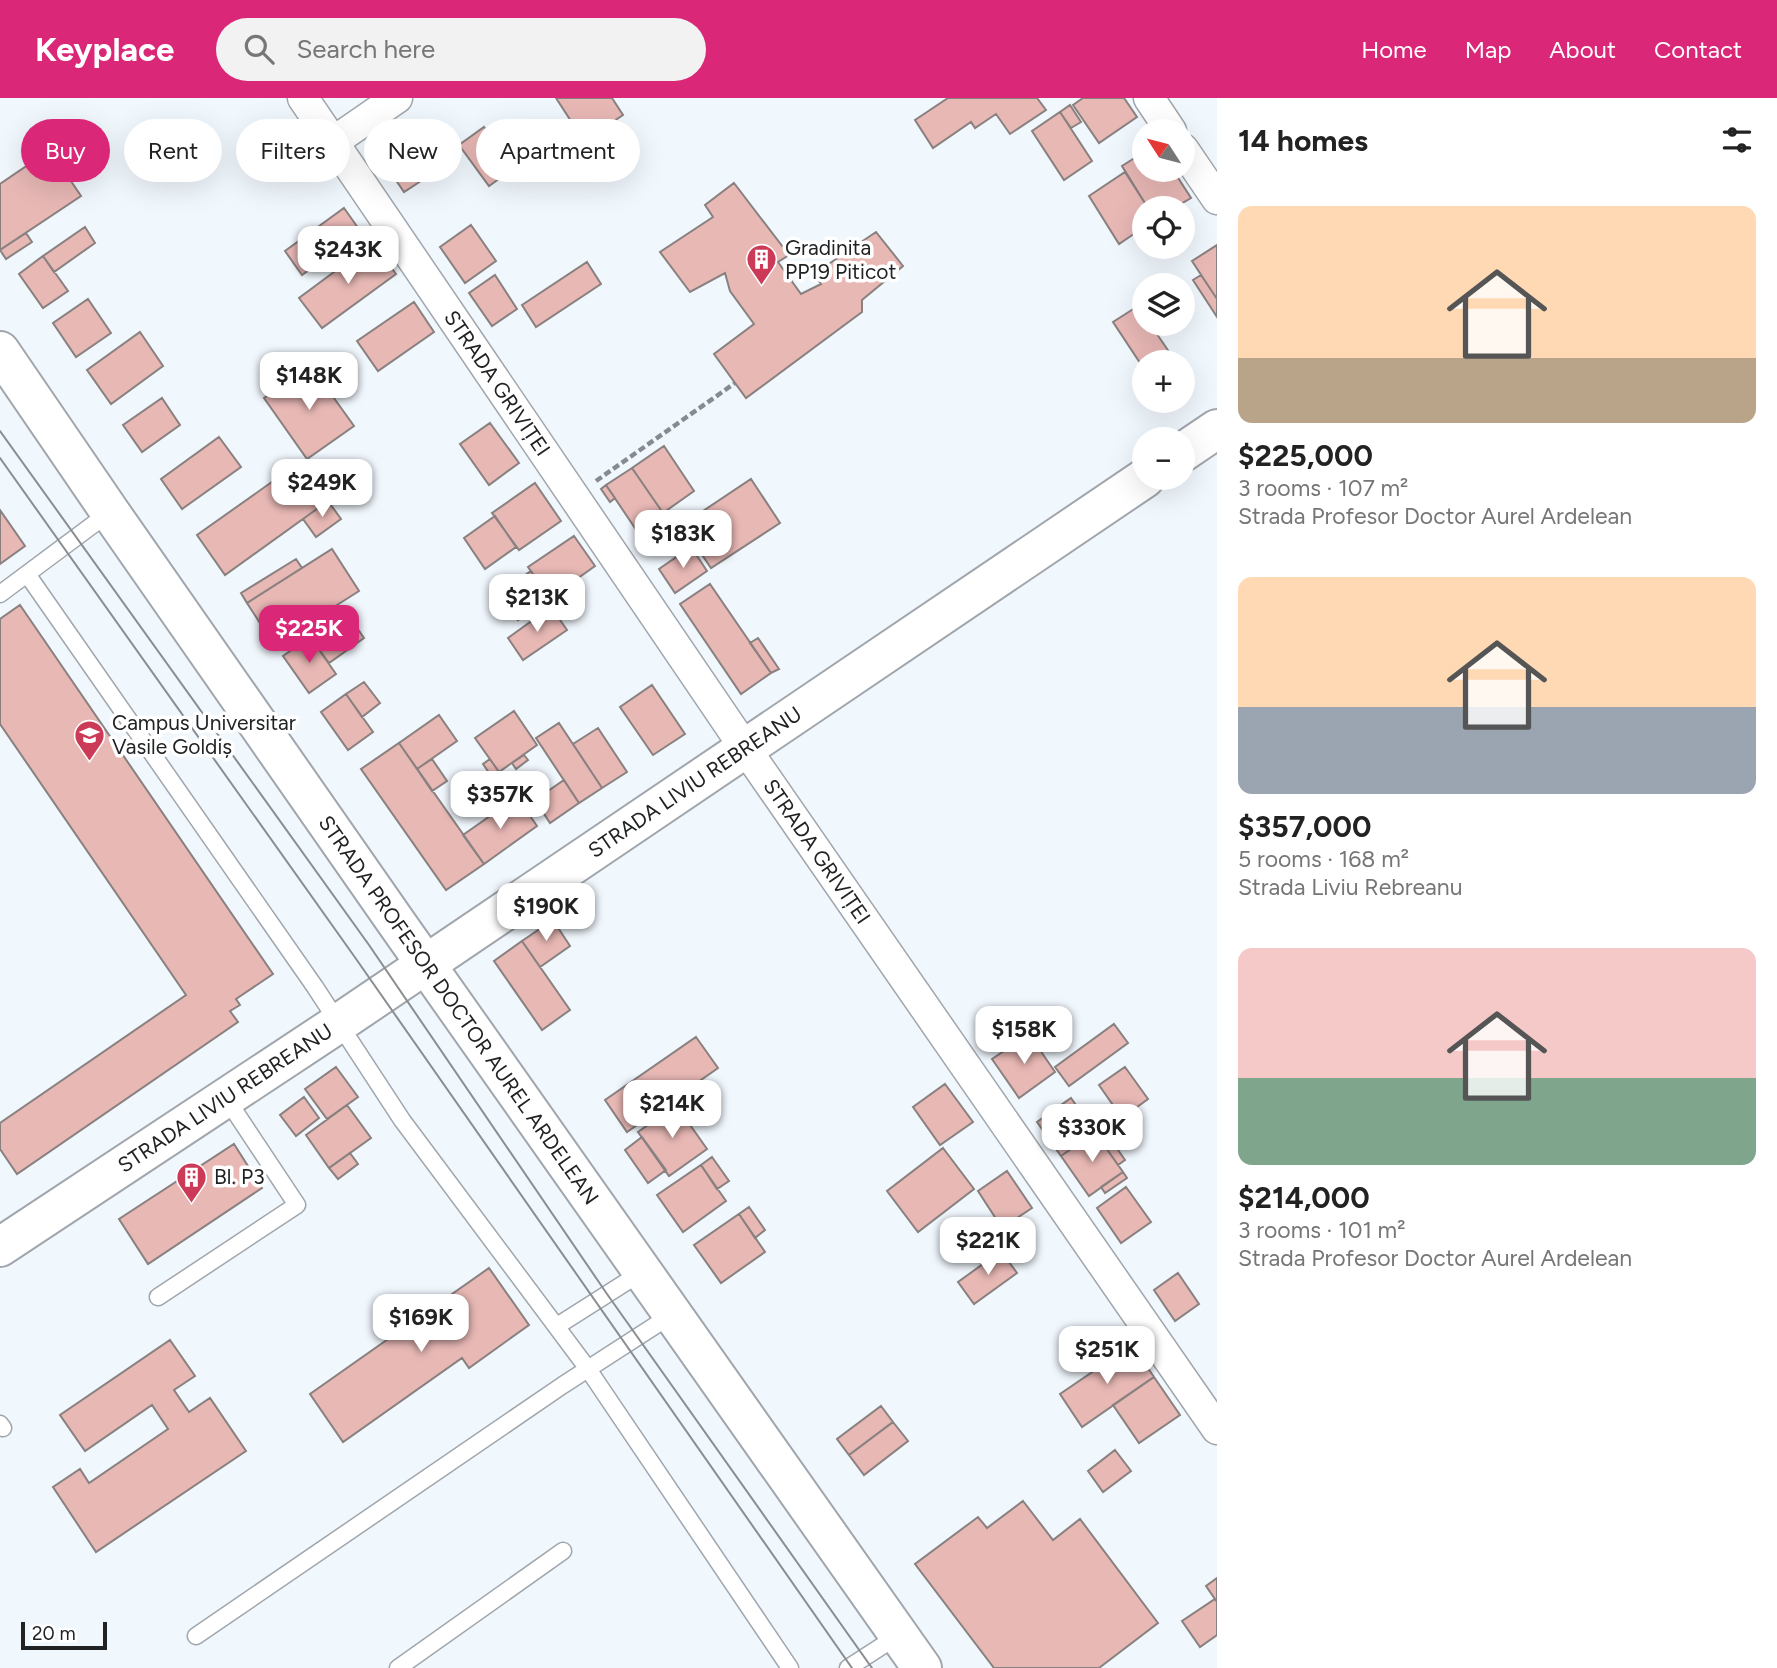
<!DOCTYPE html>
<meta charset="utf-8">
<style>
:root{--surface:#fff;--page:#f2f2f2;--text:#222;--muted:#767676;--accent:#db2777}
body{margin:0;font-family:Figtree,sans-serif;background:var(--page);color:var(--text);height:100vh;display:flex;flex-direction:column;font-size:26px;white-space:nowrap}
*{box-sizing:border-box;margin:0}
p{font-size:23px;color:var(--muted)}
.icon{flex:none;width:38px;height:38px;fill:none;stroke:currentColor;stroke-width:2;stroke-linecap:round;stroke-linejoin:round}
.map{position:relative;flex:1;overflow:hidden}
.panel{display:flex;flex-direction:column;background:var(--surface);width:560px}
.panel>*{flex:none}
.top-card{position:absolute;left:21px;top:21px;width:665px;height:63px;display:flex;gap:14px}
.needle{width:46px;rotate:306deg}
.tools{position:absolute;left:1132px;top:21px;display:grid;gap:14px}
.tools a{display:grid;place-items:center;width:63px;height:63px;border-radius:50%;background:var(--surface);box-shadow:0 7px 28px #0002;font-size:35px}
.scale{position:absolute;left:21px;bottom:18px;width:86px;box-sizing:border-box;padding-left:7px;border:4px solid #202224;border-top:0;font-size:19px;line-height:24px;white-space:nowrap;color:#202224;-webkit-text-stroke:5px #fff;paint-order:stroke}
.price{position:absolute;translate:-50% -60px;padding:0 16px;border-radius:14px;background:#fff;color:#222;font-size:23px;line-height:46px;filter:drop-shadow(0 2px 4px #0008)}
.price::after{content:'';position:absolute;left:50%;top:42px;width:21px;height:16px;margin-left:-10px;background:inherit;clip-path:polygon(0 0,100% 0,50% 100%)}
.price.active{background:var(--accent);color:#fff}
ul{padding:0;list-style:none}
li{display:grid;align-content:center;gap:14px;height:371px;padding:0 21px}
li span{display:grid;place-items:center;height:217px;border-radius:14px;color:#555}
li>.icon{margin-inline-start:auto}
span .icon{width:126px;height:126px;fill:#fffc;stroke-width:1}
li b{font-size:30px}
h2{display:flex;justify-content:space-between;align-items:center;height:84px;padding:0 21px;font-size:30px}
.chip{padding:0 24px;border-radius:32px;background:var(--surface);box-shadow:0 7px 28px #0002;font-size:24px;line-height:63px}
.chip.active{background:var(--accent);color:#fff}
header{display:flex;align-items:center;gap:42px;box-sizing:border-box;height:98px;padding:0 35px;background:var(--accent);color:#fff}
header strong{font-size:33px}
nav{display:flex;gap:38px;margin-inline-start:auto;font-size:24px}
.search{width:490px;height:63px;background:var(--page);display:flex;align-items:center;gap:18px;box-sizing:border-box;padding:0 24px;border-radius:38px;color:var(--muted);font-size:26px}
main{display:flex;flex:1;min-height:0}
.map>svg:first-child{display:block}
.building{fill:#e8b8b5;stroke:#898080;stroke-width:2}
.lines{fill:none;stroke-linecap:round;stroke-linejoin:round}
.lane-casing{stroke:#a0a6ac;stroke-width:19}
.street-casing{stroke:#a0a6ac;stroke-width:33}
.secondary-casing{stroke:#a0a6ac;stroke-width:42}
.path{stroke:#868b8f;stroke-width:4.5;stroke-dasharray:7 3.5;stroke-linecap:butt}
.lane{stroke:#fff;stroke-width:16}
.street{stroke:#fff;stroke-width:30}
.secondary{stroke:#fff;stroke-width:38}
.tram{stroke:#8a8e92;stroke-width:2}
.labels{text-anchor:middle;stroke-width:7;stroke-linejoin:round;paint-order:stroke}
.poi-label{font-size:21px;fill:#202224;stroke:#fff;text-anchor:start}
.street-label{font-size:21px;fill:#202224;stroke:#fff}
</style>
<header>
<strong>Keyplace</strong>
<div class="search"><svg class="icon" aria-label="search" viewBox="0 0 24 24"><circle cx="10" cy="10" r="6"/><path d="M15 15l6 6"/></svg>Search here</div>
<nav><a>Home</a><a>Map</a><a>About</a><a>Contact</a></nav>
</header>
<main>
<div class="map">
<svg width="1217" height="1570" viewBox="0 0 1217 1570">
<rect width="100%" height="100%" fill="#f0f7fd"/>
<!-- building -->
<path class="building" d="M556 0H612L623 17 584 43Z
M948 0H1037L1046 12 1010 36 996 16 975 30 971 24 933 50 915 22Z
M1083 0H1124L1137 19 1099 45 1073 7Z
M1070 7 1081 24 1071 30 1060 14Z
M1060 14 1092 63 1064 82 1032 33Z
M484 29 514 70 489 88 459 47Z
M407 32 436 73 404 94 377 54Z
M50 52 81 98 0 152V86Z
M1144 54V72H1173L1191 100 1174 110H1148L1122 68Z
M1125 74 1148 110H1144V129L1119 146 1089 98Z
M734 85 789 157 778 164 801 196 821 186 814 176 876 134 903 168 862 202V214L746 300 714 256 754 226 730 193 725 175 690 194 660 154 713 119 705 107Z
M344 110 361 134 302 177 285 153Z
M471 127 496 163 465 185 440 149Z
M85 129 95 145 54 174 43 158Z
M26 135 32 144 6 161 0 152Z
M373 145 396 176 322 230 299 200Z
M1217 147V201L1192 163Z
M43 158 68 193 43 210 19 176Z
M587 164 601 186 536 229 522 207Z
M495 177 517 211 492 228 469 195Z
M1201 177 1217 201V219L1193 182Z
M88 201 111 235 76 259 53 225Z
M414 204 434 234 378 273 357 243Z
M1138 208 1144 217V226H1150L1176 264H1144V271L1113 224Z
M140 234 163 268 111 306 87 272Z
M311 268 354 328 307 361 264 300Z
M162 300 180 327 142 354 123 327Z
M490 325 519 365 489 387 460 346Z
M219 339 241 369 182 411 161 381Z
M664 348 694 393 663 415 632 370Z
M300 364 328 403 225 477 197 437Z
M632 370 665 418 639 436 606 387Z
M751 381 780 425 711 470 682 427Z
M535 385 561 423 519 452 492 415Z
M606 387 615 400 610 404 601 391Z
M328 403 341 421 316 439 303 421Z
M0 412 25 448 0 466Z
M495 418 516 449 485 471 464 440Z
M574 438 595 468 550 500 528 469Z
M691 449 707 473 675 495 659 471Z
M332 451 359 493 274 547 247 505Z
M296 461 302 470 247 505 241 495Z
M531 473 550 500 518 522 500 495Z
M710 486 771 575 741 596 680 506Z
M20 507 273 876 236 901 240 907 230 913 238 924 17 1076 0 1051V1025L186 897 0 626V521Z
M551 509 567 532 523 562 508 540Z
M346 514 364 540 329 565 310 539Z
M310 539 336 576 309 595 283 558Z
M758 540 779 571 771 575 750 545Z
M364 584 380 605 362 619 346 596Z
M652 587 685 636 653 657 620 609Z
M346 596 373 634 348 652 321 614Z
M514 613 537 647 499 674 475 640Z
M439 617 457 643 417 671 399 645Z
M559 625 602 690 579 705 536 640Z
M598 630 627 674 602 690 573 646Z
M399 645 484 766 446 792 361 671Z
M524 657 528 662 516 671 512 665Z
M432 661 447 683 432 693 417 671Z
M490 661 499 674 492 679 483 666Z
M564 682 579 705 550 725 535 702Z
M517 699 537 728 484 766 463 737Z
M553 822 570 848 540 869 522 843Z
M522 843 570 912 542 932 494 863Z
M1114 926 1128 945 1069 988 1055 969Z
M1029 936 1055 974 1019 1000 992 961Z
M696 939 718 970 627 1034 605 1002Z
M336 969 358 999 327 1021 305 991Z
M1125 969 1148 1001 1122 1020 1099 987Z
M945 986 973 1024 940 1047 913 1009Z
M304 999 319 1020 296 1038 280 1017Z
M1071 1000 1095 1034 1061 1058 1037 1024Z
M347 1007 371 1040 329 1070 306 1037Z
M676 1007 707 1051 669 1078 638 1034Z
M1095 1034 1123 1074 1089 1098 1061 1058Z
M642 1039 666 1072 648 1085 625 1052Z
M1109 1039 1125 1062 1118 1067 1102 1044Z
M234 1046 262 1090 148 1166 119 1121Z
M943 1050 974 1091 918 1134 887 1093Z
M350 1055 358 1066 338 1081 329 1070Z
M712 1059 729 1083 717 1091 701 1067Z
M701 1067 726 1103 683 1134 657 1097Z
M1007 1073 1032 1110 1002 1130 978 1093Z
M1123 1074 1127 1080 1105 1095 1101 1089Z
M1126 1089 1151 1124 1121 1145 1097 1110Z
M749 1109 765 1132 755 1140 739 1116Z
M739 1116 765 1154 721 1185 694 1147Z
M1001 1153 1017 1175 974 1206 958 1184Z
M489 1170 529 1227 469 1270 462 1260 343 1344 310 1296Z
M1178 1175 1199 1206 1175 1223 1154 1192Z
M170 1242 195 1278 174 1292 189 1314 210 1300 246 1353 96 1454 53 1389 80 1371 89 1385 168 1331 152 1307 85 1353 60 1317Z
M1132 1247 1154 1279 1082 1329 1060 1296Z
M1154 1279 1180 1317 1139 1345 1113 1307Z
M881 1308 893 1324 849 1357 837 1341Z
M893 1324 908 1343 864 1377 849 1357Z
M1115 1352 1131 1373 1103 1394 1088 1373Z
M1023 1403 1053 1442 1080 1421 1158 1525 1099 1570H994L915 1466 978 1419 987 1430Z
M1217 1480V1504L1206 1488Z
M1215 1501 1217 1504V1537L1200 1549 1182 1523Z"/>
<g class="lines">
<defs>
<path id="lane" d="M27 476 315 889 402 1022 588 1271 790 1570
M0 496 110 414
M158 1199 297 1107 226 1000
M557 1228 642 1174
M0 1326 3 1330
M196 1538 563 1287 673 1216
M398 1570 563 1453
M848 1570 899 1537"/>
<g id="street">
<path id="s1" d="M303 0 745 650 1217 1331"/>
<path d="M1149 0 1171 33"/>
<path d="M333 44 397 0"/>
<path d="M1183 51 1217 101"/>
</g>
<g id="secondary">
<path id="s2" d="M0 253 110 414 398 827 922 1570"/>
<path d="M1183 354 1217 331"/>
<path id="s3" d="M0 1149 339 925 1145 380"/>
</g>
</defs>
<!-- lane casing -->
<use href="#lane" class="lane-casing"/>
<!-- street casing -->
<use href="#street" class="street-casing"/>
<!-- secondary casing -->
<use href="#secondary" class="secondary-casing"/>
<!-- path -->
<path class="path" d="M596 383 735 285"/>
<!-- lane -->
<use href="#lane" class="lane"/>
<!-- street -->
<use href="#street" class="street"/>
<!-- secondary -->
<use href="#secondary" class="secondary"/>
<!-- tram -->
<path class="tram" d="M0 333 369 847 607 1196 872 1570
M0 360 354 858 852 1570"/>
</g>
<!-- icons -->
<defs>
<symbol id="building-pin" viewBox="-11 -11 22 30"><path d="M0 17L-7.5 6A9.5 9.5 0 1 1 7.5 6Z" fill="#cb3b58" stroke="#fff"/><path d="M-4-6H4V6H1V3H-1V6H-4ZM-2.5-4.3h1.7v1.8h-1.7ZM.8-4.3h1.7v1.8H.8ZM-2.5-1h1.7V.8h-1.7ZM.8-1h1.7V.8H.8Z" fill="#fff"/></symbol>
<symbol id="university-pin" viewBox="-11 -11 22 30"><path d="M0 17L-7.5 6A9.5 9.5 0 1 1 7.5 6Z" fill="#cb3b58" stroke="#fff"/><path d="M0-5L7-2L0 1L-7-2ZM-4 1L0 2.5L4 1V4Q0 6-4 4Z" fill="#fff"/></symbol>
</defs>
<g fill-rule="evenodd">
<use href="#building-pin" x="744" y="144" width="35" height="47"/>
<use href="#university-pin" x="72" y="620" width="35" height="47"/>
<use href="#building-pin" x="174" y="1062" width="35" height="47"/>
</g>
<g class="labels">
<!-- poi labels -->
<g class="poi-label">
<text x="785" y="157">Gradinita<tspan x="785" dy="24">PP19 Piticot</tspan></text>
<text x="112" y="632">Campus Universitar<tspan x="112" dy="24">Vasile Goldiș</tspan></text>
<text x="214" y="1086">Bl. P3</text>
</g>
<!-- street labels -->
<g class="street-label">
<text dy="7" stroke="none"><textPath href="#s1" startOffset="345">STRADA GRIVIȚEI</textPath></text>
<text dy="7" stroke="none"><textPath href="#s3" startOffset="836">STRADA LIVIU REBREANU</textPath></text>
<text dy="7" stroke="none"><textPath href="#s1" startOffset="912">STRADA GRIVIȚEI</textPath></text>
<text dy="7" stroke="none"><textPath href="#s2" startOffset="803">STRADA PROFESOR DOCTOR AUREL ARDELEAN</textPath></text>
<text dy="7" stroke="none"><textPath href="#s3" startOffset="270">STRADA LIVIU REBREANU</textPath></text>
</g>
</g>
</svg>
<div class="tools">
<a><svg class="needle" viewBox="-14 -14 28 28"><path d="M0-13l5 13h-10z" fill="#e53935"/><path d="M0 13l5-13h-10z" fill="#767676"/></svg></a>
<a><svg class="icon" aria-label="locate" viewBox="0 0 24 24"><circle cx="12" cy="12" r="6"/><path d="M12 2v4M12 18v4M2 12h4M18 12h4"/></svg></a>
<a><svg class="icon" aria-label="layers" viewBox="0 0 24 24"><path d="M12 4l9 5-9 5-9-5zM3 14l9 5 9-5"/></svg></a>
<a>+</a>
<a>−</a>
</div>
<div class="scale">20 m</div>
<b class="price" style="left:348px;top:188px">$243K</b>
<b class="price" style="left:309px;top:314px">$148K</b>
<b class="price" style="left:322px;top:421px">$249K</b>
<b class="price" style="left:683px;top:472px">$183K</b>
<b class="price" style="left:537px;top:536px">$213K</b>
<b class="price active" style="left:309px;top:567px">$225K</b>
<b class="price" style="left:500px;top:733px">$357K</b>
<b class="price" style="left:546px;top:845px">$190K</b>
<b class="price" style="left:1024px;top:968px">$158K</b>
<b class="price" style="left:672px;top:1042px">$214K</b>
<b class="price" style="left:1092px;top:1066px">$330K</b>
<b class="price" style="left:988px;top:1179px">$221K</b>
<b class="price" style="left:421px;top:1256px">$169K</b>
<b class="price" style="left:1107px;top:1288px">$251K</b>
<div class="top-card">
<a class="chip active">Buy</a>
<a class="chip">Rent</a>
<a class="chip">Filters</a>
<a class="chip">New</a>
<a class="chip">Apartment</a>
</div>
</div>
<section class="panel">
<h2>14 homes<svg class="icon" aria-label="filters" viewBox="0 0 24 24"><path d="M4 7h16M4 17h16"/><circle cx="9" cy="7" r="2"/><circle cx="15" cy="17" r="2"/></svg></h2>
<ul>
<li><span style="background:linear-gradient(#ffd9b3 70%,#b9a48a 0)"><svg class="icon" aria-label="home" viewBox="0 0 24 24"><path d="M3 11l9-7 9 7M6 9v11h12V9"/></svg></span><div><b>$225,000</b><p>3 rooms · 107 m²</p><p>Strada Profesor Doctor Aurel Ardelean</p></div></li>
<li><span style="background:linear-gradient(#ffd9b3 60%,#9aa5b1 0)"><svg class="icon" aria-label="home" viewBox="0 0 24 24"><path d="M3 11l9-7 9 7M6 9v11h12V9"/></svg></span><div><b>$357,000</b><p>5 rooms · 168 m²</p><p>Strada Liviu Rebreanu</p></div></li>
<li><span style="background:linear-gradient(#f6c9c9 60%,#7fa58c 0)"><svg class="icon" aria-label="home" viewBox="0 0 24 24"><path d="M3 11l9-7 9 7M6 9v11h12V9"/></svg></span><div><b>$214,000</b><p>3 rooms · 101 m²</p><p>Strada Profesor Doctor Aurel Ardelean</p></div></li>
</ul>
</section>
</main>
